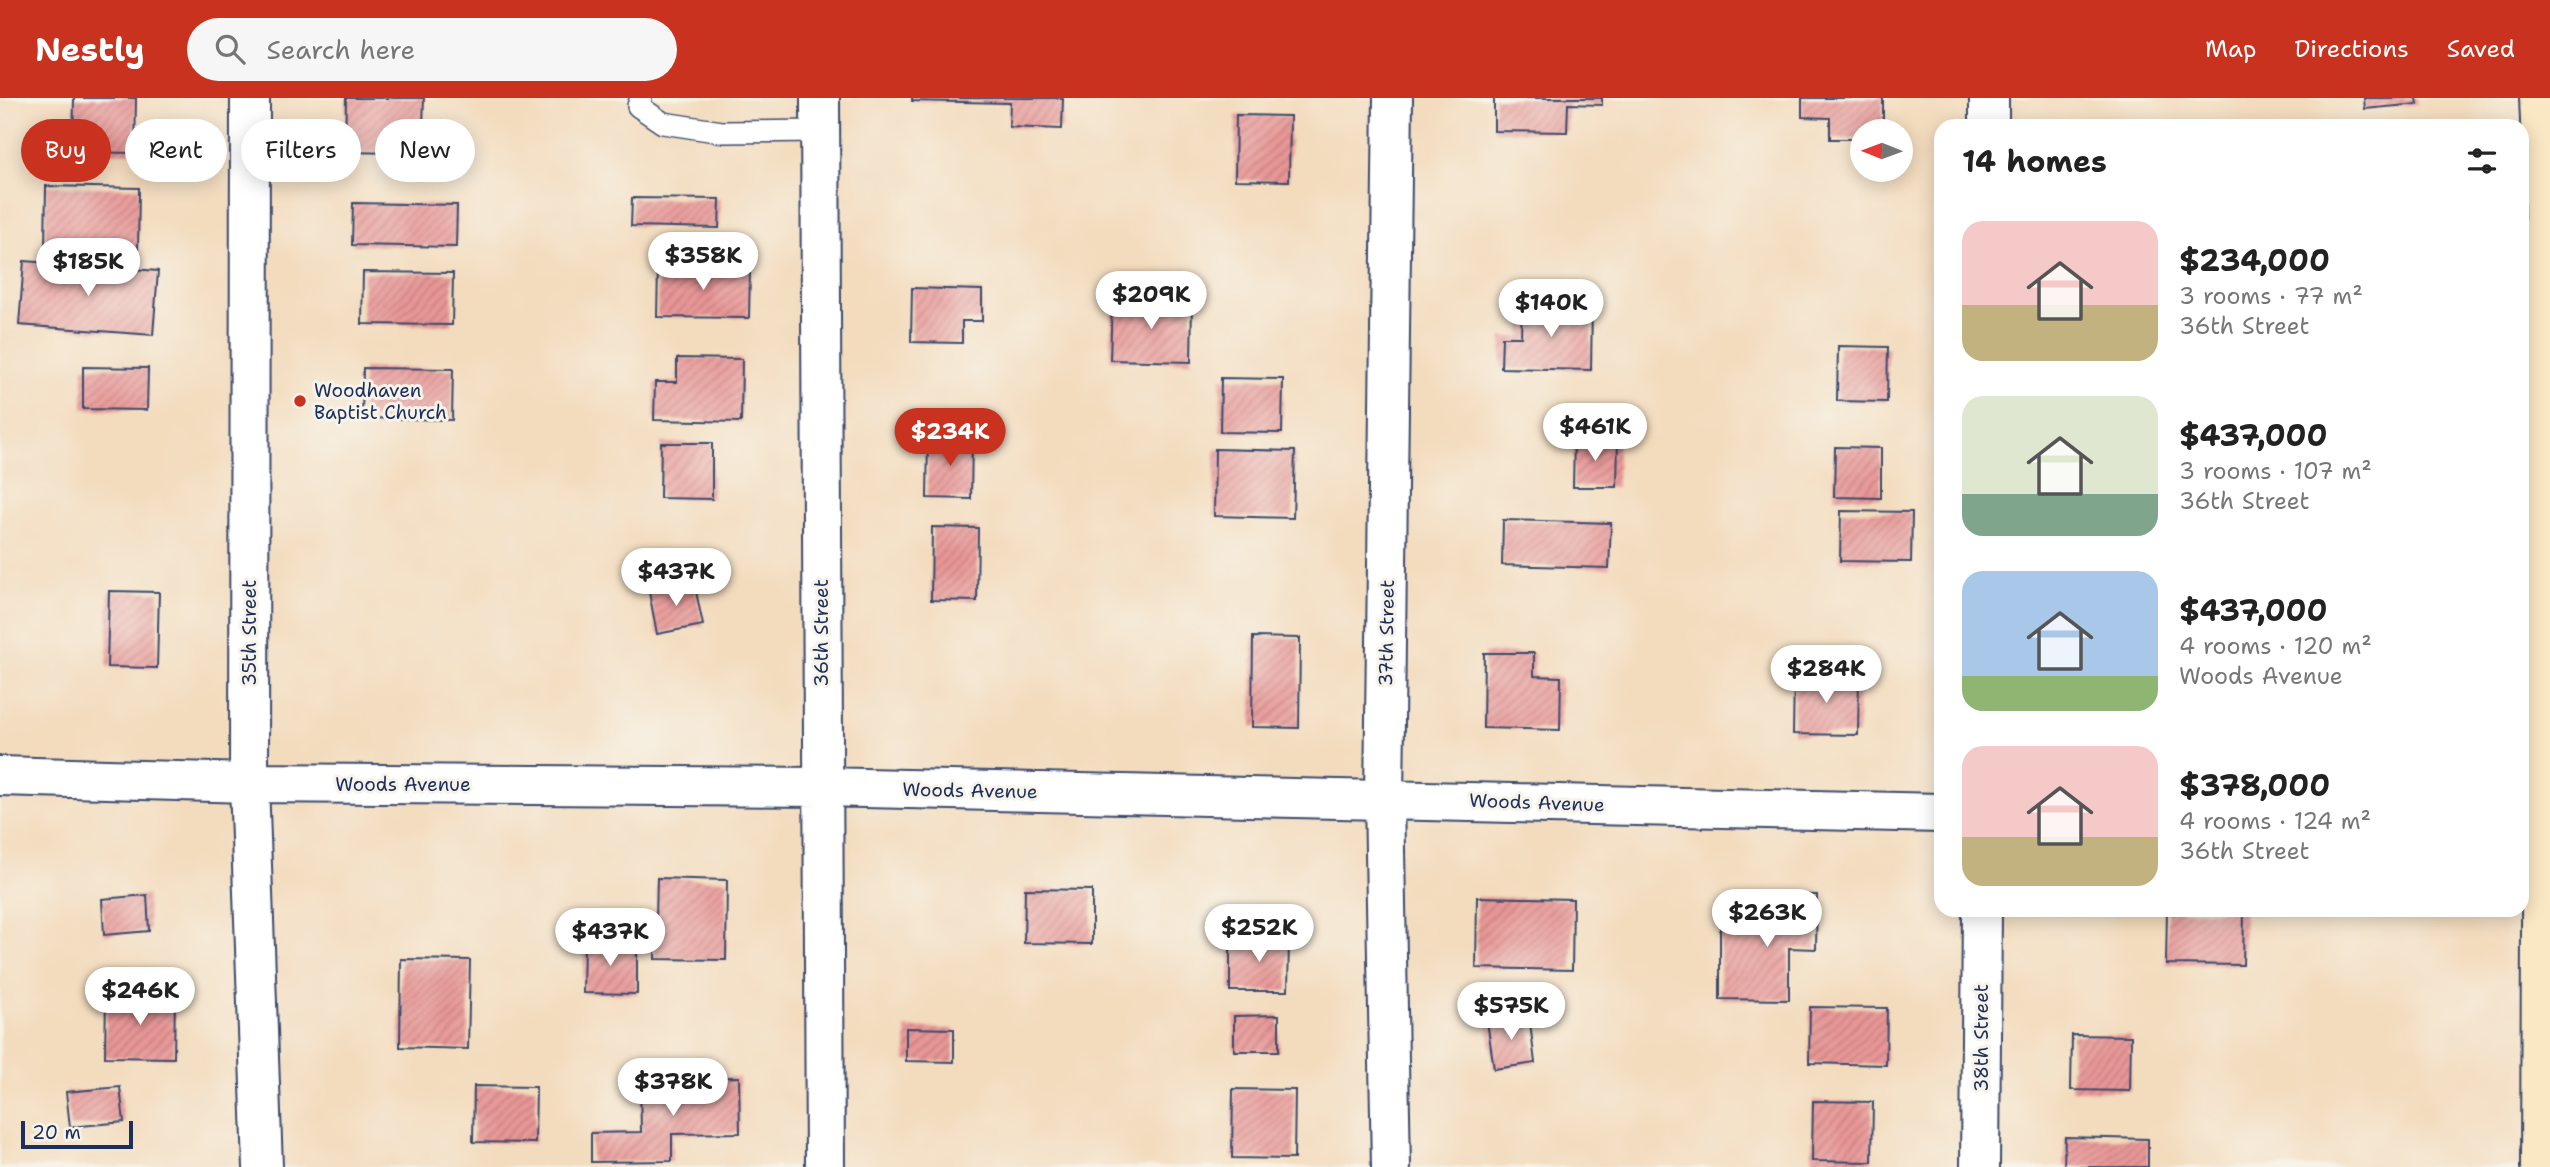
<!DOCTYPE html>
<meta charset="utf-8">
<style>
:root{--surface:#fff;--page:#f6f6f6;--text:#222;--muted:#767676;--accent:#c8321e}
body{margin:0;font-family:"Shantell Sans",sans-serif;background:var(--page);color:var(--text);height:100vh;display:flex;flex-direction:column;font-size:26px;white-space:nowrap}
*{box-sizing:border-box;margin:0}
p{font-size:23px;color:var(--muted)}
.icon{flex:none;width:38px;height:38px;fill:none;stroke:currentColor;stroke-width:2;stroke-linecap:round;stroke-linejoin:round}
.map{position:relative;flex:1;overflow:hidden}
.panel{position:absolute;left:1934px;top:21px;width:595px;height:798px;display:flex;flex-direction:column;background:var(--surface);border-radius:21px;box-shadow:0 4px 18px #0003}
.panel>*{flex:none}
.guide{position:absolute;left:21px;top:21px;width:665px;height:63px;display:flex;gap:14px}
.needle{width:46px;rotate:271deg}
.fabs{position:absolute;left:1850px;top:21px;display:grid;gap:14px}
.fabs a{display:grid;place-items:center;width:63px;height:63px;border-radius:50%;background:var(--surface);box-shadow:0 4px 18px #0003;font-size:35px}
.scale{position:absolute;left:21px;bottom:18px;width:112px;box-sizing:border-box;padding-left:7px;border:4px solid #1b2f5e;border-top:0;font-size:19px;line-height:24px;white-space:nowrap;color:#1b2f5e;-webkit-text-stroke:5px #f7f3e8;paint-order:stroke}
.price{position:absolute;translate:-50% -60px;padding:0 16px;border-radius:24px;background:#fff;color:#222;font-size:23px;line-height:46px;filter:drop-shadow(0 2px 4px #0008)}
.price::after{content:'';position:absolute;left:50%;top:42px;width:21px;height:16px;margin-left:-10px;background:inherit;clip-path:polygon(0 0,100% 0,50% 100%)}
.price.active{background:var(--accent);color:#fff}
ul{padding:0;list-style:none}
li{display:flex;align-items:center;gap:21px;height:175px;padding:0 28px}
li span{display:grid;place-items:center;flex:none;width:196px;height:140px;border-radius:21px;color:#555}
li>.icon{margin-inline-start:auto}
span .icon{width:84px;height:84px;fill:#fffc;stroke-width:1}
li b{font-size:30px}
h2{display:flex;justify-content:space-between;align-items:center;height:84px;padding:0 28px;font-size:30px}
.chip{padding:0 24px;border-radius:32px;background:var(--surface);box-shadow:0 4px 18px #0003;font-size:24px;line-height:63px}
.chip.active{background:var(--accent);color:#fff}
header{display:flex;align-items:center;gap:42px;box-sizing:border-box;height:98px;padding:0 35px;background:var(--accent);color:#fff}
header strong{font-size:33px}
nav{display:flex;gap:38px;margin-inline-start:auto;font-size:24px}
.search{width:490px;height:63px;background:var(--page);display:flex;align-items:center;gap:18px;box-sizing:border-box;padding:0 24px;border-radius:38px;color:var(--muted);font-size:26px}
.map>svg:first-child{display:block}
.building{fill:url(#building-hatch)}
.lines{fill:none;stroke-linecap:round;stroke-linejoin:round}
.lane-casing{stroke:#3b496c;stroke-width:24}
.street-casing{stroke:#3b496c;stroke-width:42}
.secondary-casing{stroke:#3b496c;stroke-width:42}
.lane{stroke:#fff;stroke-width:21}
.street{stroke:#fff;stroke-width:38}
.secondary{stroke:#fae7c3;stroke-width:38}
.poi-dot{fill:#c8321e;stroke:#f7f3e8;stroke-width:2.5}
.labels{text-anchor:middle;stroke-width:6;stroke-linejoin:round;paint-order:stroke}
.poi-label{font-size:19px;fill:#1b2f5e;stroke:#f7f3e8;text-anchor:start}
.street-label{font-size:19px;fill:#1b2f5e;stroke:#f7f3e8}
</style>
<header>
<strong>Nestly</strong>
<div class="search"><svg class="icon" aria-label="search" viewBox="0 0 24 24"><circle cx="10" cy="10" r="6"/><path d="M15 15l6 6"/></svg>Search here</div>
<nav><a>Map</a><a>Directions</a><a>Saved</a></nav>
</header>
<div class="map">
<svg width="2550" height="1069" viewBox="0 0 2550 1069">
<defs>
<pattern id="building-hatch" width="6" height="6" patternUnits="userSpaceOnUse" patternTransform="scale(1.75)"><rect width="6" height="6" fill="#e99796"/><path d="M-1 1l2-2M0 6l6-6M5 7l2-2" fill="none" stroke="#bc7c7e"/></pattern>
</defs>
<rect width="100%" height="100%" fill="#f7f3e8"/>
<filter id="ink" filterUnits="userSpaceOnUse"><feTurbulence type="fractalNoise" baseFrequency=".0143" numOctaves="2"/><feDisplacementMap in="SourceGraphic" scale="14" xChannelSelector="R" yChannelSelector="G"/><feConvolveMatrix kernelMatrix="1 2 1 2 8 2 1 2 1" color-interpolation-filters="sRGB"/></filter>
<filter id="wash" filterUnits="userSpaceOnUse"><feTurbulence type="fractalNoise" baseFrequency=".00686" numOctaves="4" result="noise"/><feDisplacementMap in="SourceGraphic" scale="28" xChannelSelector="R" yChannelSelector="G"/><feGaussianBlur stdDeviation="1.57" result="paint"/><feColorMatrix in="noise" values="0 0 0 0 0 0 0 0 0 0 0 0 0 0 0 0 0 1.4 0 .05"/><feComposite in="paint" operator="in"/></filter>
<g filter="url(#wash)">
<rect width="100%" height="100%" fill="#f3dbbd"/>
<g id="blocks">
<!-- building -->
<path class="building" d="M74 0H136L135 55 73 54Z
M346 0H424L423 28 398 27V55L345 54Z
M912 0H1063L1062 31 1009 29 1010 5 912 3Z
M1494 0H1602V7L1568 6 1567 34 1494 33Z
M1802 0H1883V33H1862V41H1830V20L1802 19Z
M2364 0H2417L2418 6 2365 11Z
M1236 17 1290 18 1289 83 1235 82Z
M46 88 139 90 138 152 45 150Z
M632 100 720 101 719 130 631 128Z
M353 105 457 107 456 149 352 147Z
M24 163 158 173 153 237 19 227Z
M658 168 750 170 749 220 657 219Z
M363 174 453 175 452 227 362 226Z
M912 190 982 192V223H962V245L911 244Z
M1112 203 1192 204 1191 264 1110 262Z
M1522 205 1592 207 1591 272 1501 270 1502 239H1521Z
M1838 248 1888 249 1887 304 1837 303Z
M677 260 742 261 741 324 654 322 655 284H677Z
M83 269 148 270 147 312 83 311Z
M363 270 453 271 452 322 362 320Z
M1221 280 1283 281 1282 335 1220 334Z
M928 339 972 340 971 401 927 400Z
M1574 340 1618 341 1617 389H1573Z
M661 345H712V401L660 400Z
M1835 349 1881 350V400L1834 399Z
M1215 351 1295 353 1293 420 1214 418Z
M1841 413 1912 414 1911 464 1840 463Z
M1503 422 1611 425 1609 470 1502 467Z
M932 429 978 430 977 503 931 502Z
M694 484 703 527 657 536 649 494Z
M109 493 159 494 157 570 107 569Z
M1253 539 1300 540 1299 630 1252 629Z
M1484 555H1534V578L1561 579 1560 632 1483 630Z
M1794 576 1859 578 1858 637 1793 636Z
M657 780 727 782 726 862 655 861Z
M1025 791 1092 792V846L1024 845Z
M1767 796 1817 797 1816 851 1789 850V902L1720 901V828L1766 829Z
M147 797 149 833 104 837 102 801Z
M1477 799 1573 801 1572 872 1476 870Z
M2167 812 2244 813 2243 867 2166 866Z
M1230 839 1289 840 1288 893H1230Z
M584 844 637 845V896L583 895Z
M401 861 470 862 468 951 400 949Z
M106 898 175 899 174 960 105 959Z
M1810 909 1887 910 1886 967 1809 965Z
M1279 917V953H1234V918Z
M1529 917 1535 965 1494 971 1487 923Z
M906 930 954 931V964L906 963Z
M2072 937 2131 938 2130 993 2071 992Z
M739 979 740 1035 672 1036V1063L591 1064V1035L641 1034 640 981Z
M474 988 536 989 535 1045 473 1044Z
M120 989 124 1024 70 1029 66 994Z
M1233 991 1295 992 1294 1061 1232 1060Z
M1813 1003 1873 1004 1872 1064 1812 1063Z
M2065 1039 2148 1041V1069H2064Z"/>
</g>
</g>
<g filter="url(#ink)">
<use href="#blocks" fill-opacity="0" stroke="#3b496c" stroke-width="2"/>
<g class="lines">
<defs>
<path id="lane" d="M641 0 638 8 663 25 722 34 820 33"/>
<path id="street" d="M250 0 249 685 263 1069
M820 0 825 1069
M1989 28V0
M0 678 249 685 822 689 1941 715
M1391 1069 1384 700 1393 0
M1980 1069 1982 812"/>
<path id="secondary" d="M2539 0 2544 114 2540 1069"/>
</defs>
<!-- lane casing -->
<use href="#lane" class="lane-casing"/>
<!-- street casing -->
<use href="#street" class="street-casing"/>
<!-- secondary casing -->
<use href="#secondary" class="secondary-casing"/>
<!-- lane -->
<use href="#lane" class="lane"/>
<!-- street -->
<use href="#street" class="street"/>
<!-- secondary -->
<use href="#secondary" class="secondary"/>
</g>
</g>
<!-- markers -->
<circle class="poi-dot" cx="300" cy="303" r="7"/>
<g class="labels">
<!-- poi labels -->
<g class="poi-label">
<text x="314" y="299">Woodhaven<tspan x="314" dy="22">Baptist Church</tspan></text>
</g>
<!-- street labels -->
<g class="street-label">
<text transform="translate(249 535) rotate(-90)" y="7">35th Street</text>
<text transform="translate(821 535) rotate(-90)" y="7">36th Street</text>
<text transform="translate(1386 535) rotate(-89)" y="7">37th Street</text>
<text x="403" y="693">Woods Avenue</text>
<text transform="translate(970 692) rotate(1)" y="7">Woods Avenue</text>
<text transform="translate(1537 704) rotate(2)" y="7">Woods Avenue</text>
<text transform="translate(1981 940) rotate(-90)" y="7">38th Street</text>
</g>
</g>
</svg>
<div class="fabs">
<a><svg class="needle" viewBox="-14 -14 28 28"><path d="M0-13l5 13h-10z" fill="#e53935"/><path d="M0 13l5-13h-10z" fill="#767676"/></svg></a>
</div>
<div class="scale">20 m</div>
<b class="price" style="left:703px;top:194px">$358K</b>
<b class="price" style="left:88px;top:200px">$185K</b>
<b class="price" style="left:1151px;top:233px">$209K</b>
<b class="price" style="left:1551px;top:241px">$140K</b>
<b class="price" style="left:1595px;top:365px">$461K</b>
<b class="price active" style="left:950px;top:370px">$234K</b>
<b class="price" style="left:676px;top:510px">$437K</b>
<b class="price" style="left:1826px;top:607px">$284K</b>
<b class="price" style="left:1767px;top:851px">$263K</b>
<b class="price" style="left:1259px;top:866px">$252K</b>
<b class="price" style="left:610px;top:870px">$437K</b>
<b class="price" style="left:140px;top:929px">$246K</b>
<b class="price" style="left:1511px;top:944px">$575K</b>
<b class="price" style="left:673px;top:1020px">$378K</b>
<div class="guide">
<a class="chip active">Buy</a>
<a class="chip">Rent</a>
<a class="chip">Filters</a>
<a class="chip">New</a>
</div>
<section class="panel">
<h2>14 homes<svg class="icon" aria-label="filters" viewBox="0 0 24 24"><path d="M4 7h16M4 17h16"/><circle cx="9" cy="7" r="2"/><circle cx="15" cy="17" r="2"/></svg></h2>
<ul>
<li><span style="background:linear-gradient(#f6c9c9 60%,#c2b280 0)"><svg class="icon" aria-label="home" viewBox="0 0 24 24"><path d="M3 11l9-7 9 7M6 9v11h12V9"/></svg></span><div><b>$234,000</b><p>3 rooms · 77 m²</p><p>36th Street</p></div></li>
<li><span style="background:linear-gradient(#dfe7d0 70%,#7fa58c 0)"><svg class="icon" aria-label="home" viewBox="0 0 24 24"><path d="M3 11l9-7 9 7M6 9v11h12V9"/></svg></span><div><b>$437,000</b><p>3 rooms · 107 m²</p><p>36th Street</p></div></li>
<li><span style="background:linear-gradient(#a9c7e8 75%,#8fb573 0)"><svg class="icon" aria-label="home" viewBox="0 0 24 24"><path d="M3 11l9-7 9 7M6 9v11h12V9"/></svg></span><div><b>$437,000</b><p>4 rooms · 120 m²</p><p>Woods Avenue</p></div></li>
<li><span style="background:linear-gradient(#f6c9c9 65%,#c2b280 0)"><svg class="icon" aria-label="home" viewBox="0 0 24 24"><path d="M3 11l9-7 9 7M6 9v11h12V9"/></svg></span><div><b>$378,000</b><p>4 rooms · 124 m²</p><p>36th Street</p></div></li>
</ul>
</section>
</div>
